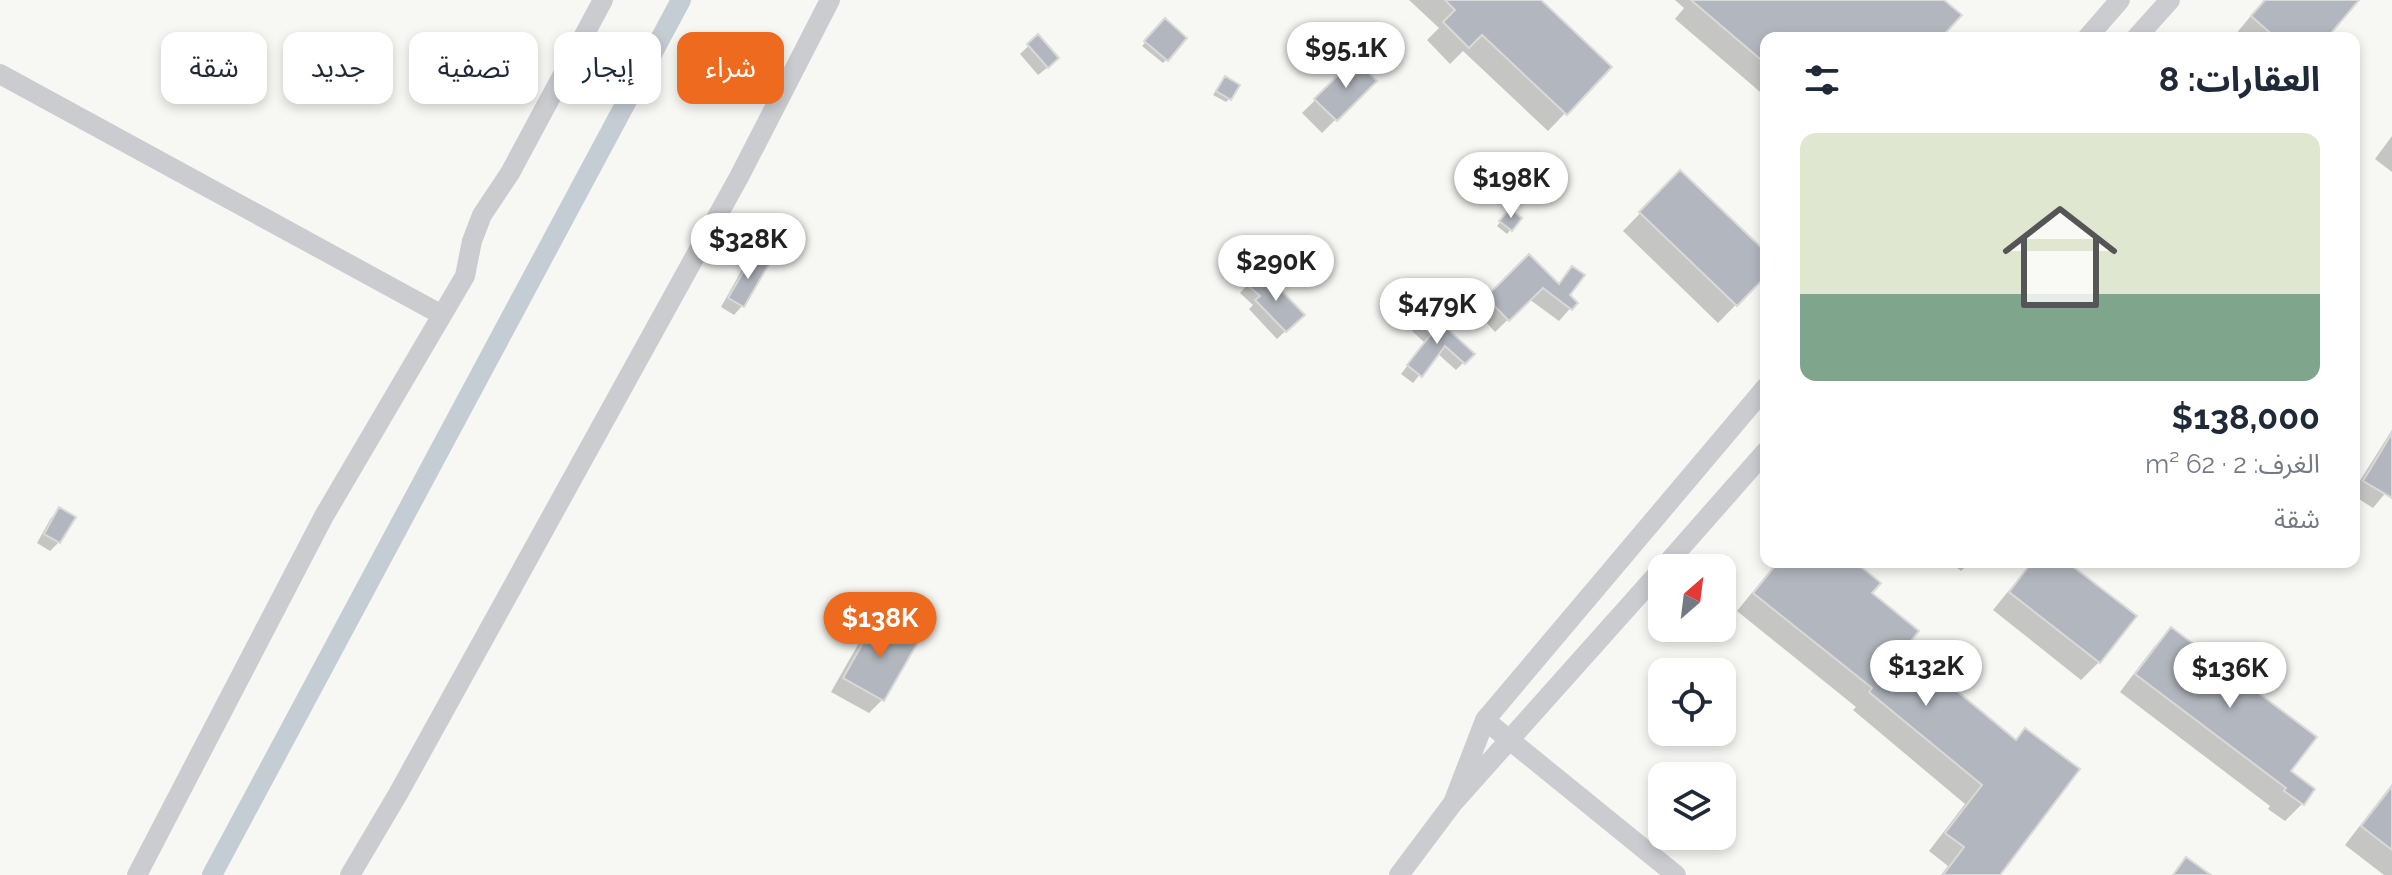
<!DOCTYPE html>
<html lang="ar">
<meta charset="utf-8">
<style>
:root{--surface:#fff;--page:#f2f2f3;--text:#1f2937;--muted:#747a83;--line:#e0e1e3;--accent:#ee6a1e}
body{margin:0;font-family:Raleway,"Noto Sans Arabic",sans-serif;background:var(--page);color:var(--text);direction:rtl;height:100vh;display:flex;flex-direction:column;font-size:30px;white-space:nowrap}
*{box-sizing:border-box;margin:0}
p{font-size:26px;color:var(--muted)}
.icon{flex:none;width:44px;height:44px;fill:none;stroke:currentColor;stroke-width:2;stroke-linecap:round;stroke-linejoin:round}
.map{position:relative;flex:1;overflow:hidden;direction:ltr}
.side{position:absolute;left:1760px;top:32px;width:600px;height:536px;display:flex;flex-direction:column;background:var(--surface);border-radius:16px;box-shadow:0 4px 12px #0003;direction:rtl}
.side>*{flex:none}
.guide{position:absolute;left:24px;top:32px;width:760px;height:72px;direction:rtl;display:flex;gap:16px}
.needle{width:52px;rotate:28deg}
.fabs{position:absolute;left:1648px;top:554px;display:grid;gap:16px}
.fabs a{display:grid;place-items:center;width:88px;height:88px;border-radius:16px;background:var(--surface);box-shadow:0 4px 12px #0003;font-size:40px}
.price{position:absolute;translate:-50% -68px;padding:0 18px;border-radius:28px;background:#fff;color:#222;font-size:26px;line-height:52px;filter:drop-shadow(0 2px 4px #0008)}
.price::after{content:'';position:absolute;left:50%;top:48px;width:24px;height:18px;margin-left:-12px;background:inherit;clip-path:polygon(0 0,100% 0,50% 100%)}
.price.active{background:var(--accent);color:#fff}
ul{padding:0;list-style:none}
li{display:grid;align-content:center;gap:16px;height:424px;padding:0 40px}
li+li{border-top:2px solid var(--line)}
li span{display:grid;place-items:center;height:248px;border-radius:16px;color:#555}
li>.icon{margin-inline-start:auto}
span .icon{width:144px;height:144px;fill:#fffc;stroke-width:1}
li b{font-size:34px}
h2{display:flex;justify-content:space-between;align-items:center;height:96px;padding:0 40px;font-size:34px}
.chip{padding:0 28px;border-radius:16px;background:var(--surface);box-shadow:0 4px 12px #0003;font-size:28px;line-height:72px}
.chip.active{background:var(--accent);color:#fff}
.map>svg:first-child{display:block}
.shadow{fill:#0003}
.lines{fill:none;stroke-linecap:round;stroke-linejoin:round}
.canal{stroke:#c5cdd4;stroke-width:20}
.building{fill:#b2b7bf;stroke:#d9d9d7;stroke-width:2}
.street{stroke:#caccd0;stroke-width:20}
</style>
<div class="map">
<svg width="2392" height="875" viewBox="0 0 2392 875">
<rect width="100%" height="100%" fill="#f7f8f4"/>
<!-- shadow -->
<path class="shadow" d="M1409 0H1538L1609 67 1548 131 1463 51 1450 64 1427 40 1439 28Z
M1675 0H1941L1939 38H1766V97L1675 19 1684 8Z
M2264 0H2356L2324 38H2238L2235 35Z
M1165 21 1167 59 1163 63 1142 46Z
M1038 37 1048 67 1038 75 1020 54Z
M1355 61 1374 81 1322 133 1302 113Z
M1225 78 1229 99 1226 102 1213 95Z
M2392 136V172L2375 159Z
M1680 172 1766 254V274L1718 323 1623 231Z
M1506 215 1519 219 1507 234 1497 226Z
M753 257 766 265 742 306 734 315 721 307 744 266Z
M1529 257 1557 285 1573 268 1567 295 1575 303 1559 321 1529 299 1495 332 1476 311Z
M1255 276 1302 315 1277 339 1249 309 1253 305 1240 293Z
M1428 314 1472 354 1456 370 1437 353 1413 383 1401 374 1425 343 1412 331Z
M2392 430V485L2373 508 2354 496V490Z
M60 510 59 542 50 551 37 543 51 518Z
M1777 562H1852L1902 648 2015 741 2026 730 1997 875H1941L1948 866 1929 851 1965 804 1853 710 1856 707 1737 611Z
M1950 562H1970L1961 571Z
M2032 562H2064L2099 662 2081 680 1993 610Z
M878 620 915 642 882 700 869 713 831 692 864 634Z
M2172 629 2288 772 2302 804 2285 821 2268 809 2270 806 2120 692 2154 647Z
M2392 784V875H2384L2345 845Z"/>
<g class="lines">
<!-- canal -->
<path class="canal" d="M212 875 681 0"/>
</g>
<!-- building -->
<path class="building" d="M1445 0H1541L1612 67 1567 115 1482 35 1469 48 1443 22 1455 10Z
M1691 0H1944L1962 15 1941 38H1766V64Z
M2265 0H2359L2327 38H2276L2251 16Z
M1165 18 1187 38 1168 61 1144 41Z
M1038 34 1059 58 1048 68 1027 44Z
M1355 59 1377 81 1337 121 1314 99Z
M1225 76 1240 85 1231 100 1216 91Z
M1680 170 1766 252V276L1737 306 1639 212Z
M1510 209 1522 218 1512 231 1499 221Z
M1529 254 1559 284 1572 266 1585 275 1570 295 1578 303 1572 310 1543 288 1509 321 1486 297Z
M753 255 769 264 744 307 728 298Z
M1255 274 1270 286 1274 283 1305 315 1286 332 1255 300 1260 296 1246 284Z
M1428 311 1475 354 1465 364 1445 346 1422 377 1407 365 1431 334 1418 322Z
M2392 433V498L2363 481Z
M59 507 76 517 60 543 44 534Z
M1778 562H1855L1881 583 1872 593 1919 631 1905 648 2016 740 2025 728 2080 769 2000 875H1943L1964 847 1945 833 1982 785 1869 692 1872 688 1753 593Z
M2032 562H2067L2137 616 2100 663 2009 592Z
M877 618 918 642 884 701 843 678Z
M2171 627 2317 737 2291 771 2315 789 2304 805 2284 791 2286 788 2135 674Z
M2392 786V850L2361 826Z
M2186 857 2211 875H2173Z"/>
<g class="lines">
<!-- street -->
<path class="street" d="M2087 38 2120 0
M2136 38 2170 0
M0 74 442 315
M1663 568 1766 451
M1485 720 1676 875
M1453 803 1485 720 1766 387
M137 875 324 516 465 276 472 241 482 215 510 173 603 0
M350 875 398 794 739 177 830 0
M1399 875 1453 803 1662 569"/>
</g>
</svg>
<div class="fabs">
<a><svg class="needle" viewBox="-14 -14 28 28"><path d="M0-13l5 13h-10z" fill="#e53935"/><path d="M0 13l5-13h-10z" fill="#747a83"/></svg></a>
<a><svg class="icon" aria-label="locate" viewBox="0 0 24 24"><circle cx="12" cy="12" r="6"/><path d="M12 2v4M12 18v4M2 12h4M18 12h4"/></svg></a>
<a><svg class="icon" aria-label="layers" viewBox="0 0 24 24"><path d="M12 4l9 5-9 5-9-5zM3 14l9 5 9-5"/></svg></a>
</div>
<b class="price" style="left:1346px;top:90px">$95.1K</b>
<b class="price" style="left:1511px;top:220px">$198K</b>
<b class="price" style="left:748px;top:281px">$328K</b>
<b class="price" style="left:1276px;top:303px">$290K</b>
<b class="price" style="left:1437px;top:346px">$479K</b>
<b class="price active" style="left:880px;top:660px">$138K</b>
<b class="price" style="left:1926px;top:708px">$132K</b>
<b class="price" style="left:2230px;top:710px">$136K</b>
<div class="guide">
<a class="chip active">شراء</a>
<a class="chip">إيجار</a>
<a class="chip">تصفية</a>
<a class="chip">جديد</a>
<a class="chip">شقة</a>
</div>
<section class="side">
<h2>العقارات: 8<svg class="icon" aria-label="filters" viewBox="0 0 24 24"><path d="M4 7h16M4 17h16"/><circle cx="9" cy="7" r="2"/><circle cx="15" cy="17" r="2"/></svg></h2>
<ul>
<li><span style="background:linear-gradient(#dfe7d0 65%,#7fa58c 0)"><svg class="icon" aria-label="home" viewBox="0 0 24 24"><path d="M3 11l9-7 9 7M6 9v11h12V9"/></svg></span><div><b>$138,000</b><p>الغرف: 2 · 62 m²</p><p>شقة</p></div></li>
</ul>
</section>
</div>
